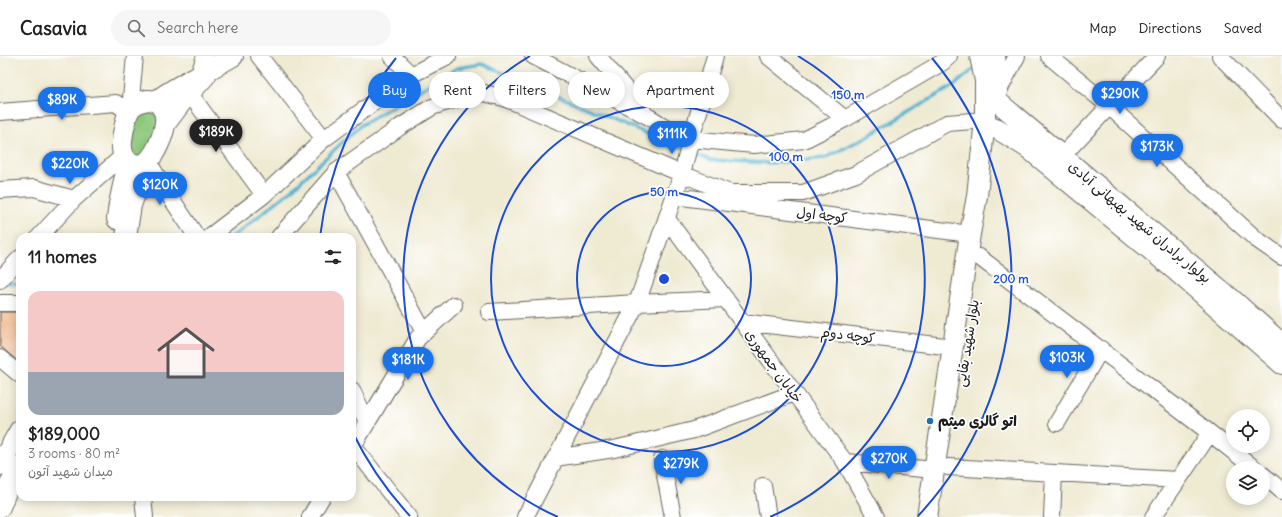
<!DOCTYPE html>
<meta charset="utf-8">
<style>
:root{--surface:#fff;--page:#f6f6f6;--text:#222;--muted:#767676;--line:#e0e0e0;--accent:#1a73e8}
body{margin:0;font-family:Delius,"Playpen Sans Arabic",sans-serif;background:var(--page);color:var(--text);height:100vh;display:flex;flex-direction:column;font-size:15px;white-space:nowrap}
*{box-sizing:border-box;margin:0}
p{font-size:13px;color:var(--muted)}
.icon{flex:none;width:22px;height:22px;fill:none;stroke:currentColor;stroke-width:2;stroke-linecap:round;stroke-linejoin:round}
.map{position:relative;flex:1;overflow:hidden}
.details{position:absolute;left:16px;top:177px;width:340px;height:268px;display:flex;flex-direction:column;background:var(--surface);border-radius:12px;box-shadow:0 2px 10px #0003}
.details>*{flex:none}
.hud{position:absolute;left:368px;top:16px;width:380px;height:36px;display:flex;gap:8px}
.tools{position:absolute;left:1226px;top:353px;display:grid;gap:8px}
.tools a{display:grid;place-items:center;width:44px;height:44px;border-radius:50%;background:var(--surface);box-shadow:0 2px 10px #0003;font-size:20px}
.price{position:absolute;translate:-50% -34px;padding:0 9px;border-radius:14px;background:var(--accent);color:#fff;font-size:13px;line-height:26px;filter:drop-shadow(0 1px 2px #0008)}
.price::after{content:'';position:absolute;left:50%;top:24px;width:12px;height:9px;margin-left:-6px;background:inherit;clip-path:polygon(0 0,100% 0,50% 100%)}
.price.selected{background:#222;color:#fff}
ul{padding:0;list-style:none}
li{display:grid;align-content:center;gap:8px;height:212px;padding:0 12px}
li span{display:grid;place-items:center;height:124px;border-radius:12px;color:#555}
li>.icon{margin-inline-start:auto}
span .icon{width:72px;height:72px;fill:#fffc;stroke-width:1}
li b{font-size:17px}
h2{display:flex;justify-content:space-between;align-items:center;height:48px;padding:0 12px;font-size:17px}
.chip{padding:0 14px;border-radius:18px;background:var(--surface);box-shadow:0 2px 10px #0003;font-size:14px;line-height:36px}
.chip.selected{background:var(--accent);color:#fff}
header{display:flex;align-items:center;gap:24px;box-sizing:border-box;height:56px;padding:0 20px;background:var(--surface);border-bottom:1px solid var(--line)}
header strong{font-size:19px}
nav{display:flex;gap:22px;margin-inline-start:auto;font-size:14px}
.search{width:280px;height:36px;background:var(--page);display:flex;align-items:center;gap:10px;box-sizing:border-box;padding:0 14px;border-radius:22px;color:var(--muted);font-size:15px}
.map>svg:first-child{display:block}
.green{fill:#8dc77b;stroke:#54724c}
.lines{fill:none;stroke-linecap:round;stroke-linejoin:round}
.stream{stroke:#53b3d2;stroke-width:3.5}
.building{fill:#efb487}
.minor-casing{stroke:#66645c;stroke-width:18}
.major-casing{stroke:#66645c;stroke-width:22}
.minor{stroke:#fff;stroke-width:16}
.major{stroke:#fff;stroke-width:20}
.ring{fill:none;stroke:#1d4ed8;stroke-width:2}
.poi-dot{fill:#1f6fb2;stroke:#fff;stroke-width:1.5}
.labels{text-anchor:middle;stroke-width:3.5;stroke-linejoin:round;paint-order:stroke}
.street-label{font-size:14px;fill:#1c1c1c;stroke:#fff}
.poi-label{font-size:14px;font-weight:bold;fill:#1c1c1c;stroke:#fff;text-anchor:start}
.centre{fill:#1d4ed8;stroke:#fff;stroke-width:2}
.ring-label{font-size:12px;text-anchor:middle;font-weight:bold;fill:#1d4ed8;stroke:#fff;stroke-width:3.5;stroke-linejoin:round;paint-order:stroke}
</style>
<header>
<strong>Casavia</strong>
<div class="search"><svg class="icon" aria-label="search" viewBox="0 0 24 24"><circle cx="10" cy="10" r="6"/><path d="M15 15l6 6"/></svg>Search here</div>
<nav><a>Map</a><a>Directions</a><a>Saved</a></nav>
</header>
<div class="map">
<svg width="1282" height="461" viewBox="0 0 1282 461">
<rect width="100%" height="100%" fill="#fff"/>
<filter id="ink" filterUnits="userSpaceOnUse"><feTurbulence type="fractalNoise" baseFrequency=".025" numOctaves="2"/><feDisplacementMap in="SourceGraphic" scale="8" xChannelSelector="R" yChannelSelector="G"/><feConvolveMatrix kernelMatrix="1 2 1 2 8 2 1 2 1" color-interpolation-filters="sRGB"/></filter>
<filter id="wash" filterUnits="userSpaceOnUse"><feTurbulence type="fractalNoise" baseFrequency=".012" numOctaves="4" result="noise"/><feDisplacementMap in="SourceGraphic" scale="16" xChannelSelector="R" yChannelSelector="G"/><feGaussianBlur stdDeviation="0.9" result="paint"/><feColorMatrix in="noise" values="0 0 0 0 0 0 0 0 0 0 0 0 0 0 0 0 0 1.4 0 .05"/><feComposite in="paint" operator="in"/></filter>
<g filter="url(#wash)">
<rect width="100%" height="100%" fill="#efead2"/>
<!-- green -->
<path class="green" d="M146 56 156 59 161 69 148 99 138 101 132 94C133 78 131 64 146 56Z"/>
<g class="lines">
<!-- stream -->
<path class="stream" d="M692 96 711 104 771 107 825 102 866 81 955 29 976 11
M230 181 239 176 289 136 361 69 457 12 482 8 684 93
M3 227 20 228"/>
</g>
<g id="blocks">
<!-- building -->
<path class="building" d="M0 256H20V307L0 290Z"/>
</g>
</g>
<g filter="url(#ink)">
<use href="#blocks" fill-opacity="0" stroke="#66645c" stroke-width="1"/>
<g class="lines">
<defs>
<path id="minor" d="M259 0 324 83
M392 0 411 19
M533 0 649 61 673 76 691 83 754 89 804 84 845 63 943 6 949 0
M598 0 643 54
M768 0 845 63
M1049 0 1109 50 1256 183 1282 201
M1220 0 1282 64
M199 18 205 0
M998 36 1017 0
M190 38 264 139
M130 53 135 0
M0 56 116 47 129 57
M1062 100 1157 0
M148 105C163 131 180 156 197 181
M336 116 424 276
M0 134 34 132 74 143
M674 140 970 178
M667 163 845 406 876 461
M39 181 74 143 123 100
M209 181 264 139 324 83 411 19 448 0
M279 181 336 116 400 71 432 51 466 40 484 37 504 42 682 118 730 137H803L856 118 947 67 985 64 994 70
M979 201 1210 377 1254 412
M0 224 20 202
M0 247H20
M489 256 637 247 726 243
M742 266 953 291
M0 302 20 319
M352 334 367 366
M1057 367 1101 293
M353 390 409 461
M352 392 418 282 454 249
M555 402 614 393 694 374 794 337
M662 403 673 461
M845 406 935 414
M948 411 1178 424
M1263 419 1282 435
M763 430 768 461
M143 441 145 461
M310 461 322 441
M525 461 637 247 682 118 691 83 715 0
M1052 461 1054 417
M1153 461 1210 377"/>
<path id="major" d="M995 0 998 33
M148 44 156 45C160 49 165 54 165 61 167 72 154 108 140 109 137 109 131 107 128 106 125 102 122 98 122 92 121 84 126 58 131 52 136 47 141 45 148 44Z
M156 45C180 27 207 16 233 0
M998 46 1236 247 1282 288
M166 67 181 47 206 19
M996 72 1028 92 1175 214 1282 308
M117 163 119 148 128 106
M126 181 131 149 147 106
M0 409 20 374
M0 451 8 431 20 410
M927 461 970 178 977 140 985 64V25L980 0"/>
</defs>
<!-- minor casing -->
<use href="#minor" class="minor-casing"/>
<!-- major casing -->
<use href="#major" class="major-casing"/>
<!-- minor -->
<use href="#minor" class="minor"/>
<!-- major -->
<use href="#major" class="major"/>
</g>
</g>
<!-- distance rings -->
<g class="ring">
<circle cx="664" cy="223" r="87"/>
<circle cx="664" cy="223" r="173"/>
<path d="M558 461A260 260 0 0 1 530 0M798 0A260 260 0 0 1 770 461"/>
<path d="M410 460A347 347 0 0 1 352 375M320 181A347 347 0 0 1 396 2M932 2A347 347 0 0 1 918 460"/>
</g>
<!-- markers -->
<circle class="poi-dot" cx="930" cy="365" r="4"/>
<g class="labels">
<!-- street labels -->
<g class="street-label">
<text transform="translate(822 159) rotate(7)" y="5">کوچه اول</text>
<text transform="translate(1140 166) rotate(40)" y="5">بولوار برادران شهید بهبهانی آبادی</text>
<text transform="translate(848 279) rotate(7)" y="5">کوچه دوم</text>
<text transform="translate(967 287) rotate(-81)" y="5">بلوار شهید بقایی</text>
<text transform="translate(774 310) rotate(54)" y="5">خیابان جمهوری</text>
</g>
<!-- poi labels -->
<g class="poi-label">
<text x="938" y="370">اتو گالری میثم</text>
</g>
</g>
<circle cx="664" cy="223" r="6" class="centre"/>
<g class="ring-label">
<text x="848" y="43">150 m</text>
<text x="786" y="105">100 m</text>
<text x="664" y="140">50 m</text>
<text x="1011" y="227">200 m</text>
</g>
</svg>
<div class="tools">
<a><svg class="icon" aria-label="locate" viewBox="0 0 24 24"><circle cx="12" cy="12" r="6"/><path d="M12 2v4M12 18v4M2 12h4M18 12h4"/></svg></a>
<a><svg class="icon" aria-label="layers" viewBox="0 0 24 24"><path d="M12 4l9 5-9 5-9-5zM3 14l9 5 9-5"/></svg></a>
</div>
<b class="price" style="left:1120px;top:59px">$290K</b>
<b class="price" style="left:62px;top:65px">$89K</b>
<b class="price selected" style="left:216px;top:97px">$189K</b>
<b class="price" style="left:672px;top:99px">$111K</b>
<b class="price" style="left:1157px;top:112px">$173K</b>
<b class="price" style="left:70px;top:129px">$220K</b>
<b class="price" style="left:160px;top:150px">$120K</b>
<b class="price" style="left:1067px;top:323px">$103K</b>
<b class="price" style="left:408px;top:325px">$181K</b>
<b class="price" style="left:889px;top:424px">$270K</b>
<b class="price" style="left:681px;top:429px">$279K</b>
<div class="hud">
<a class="chip selected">Buy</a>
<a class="chip">Rent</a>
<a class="chip">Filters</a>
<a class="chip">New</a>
<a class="chip">Apartment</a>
</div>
<section class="details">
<h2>11 homes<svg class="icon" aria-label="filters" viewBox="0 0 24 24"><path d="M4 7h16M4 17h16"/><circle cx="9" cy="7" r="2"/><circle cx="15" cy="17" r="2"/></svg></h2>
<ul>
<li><span style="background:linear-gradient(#f6c9c9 65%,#9aa5b1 0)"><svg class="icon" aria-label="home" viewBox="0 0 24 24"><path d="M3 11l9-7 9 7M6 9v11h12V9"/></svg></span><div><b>$189,000</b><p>3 rooms · 80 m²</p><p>میدان شهید آتون</p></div></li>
</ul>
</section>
</div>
